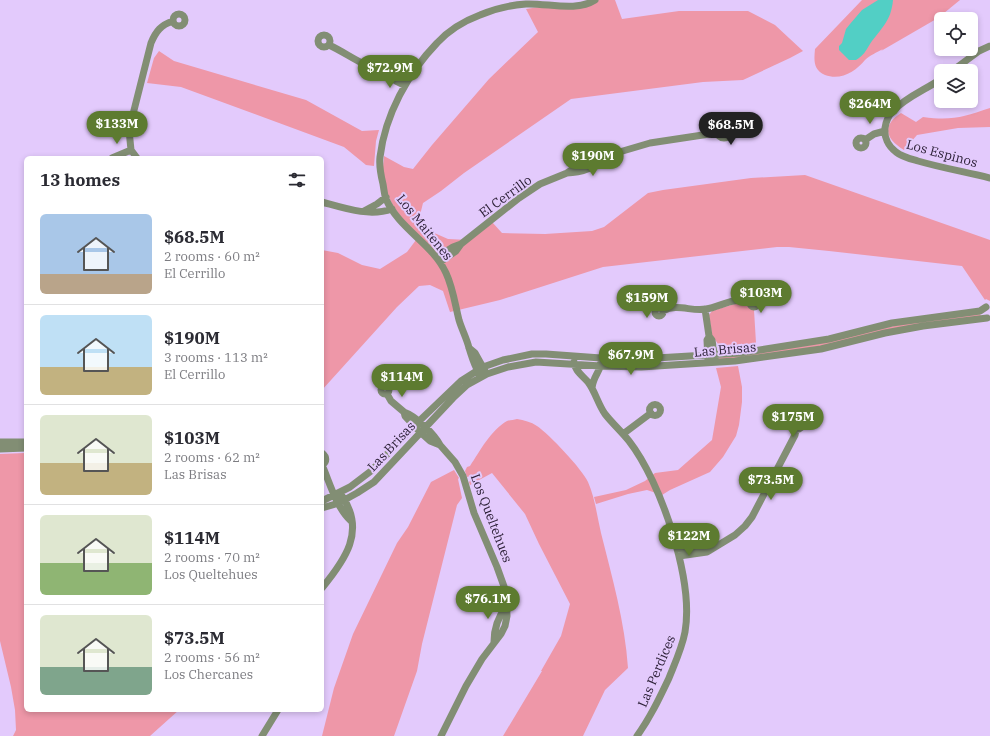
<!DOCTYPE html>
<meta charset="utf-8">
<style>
:root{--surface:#fff;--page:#f2f2f3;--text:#2b2b33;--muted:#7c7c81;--line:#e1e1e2;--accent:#5d7b30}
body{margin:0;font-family:"IBM Plex Serif",serif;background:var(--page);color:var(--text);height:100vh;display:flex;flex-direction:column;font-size:15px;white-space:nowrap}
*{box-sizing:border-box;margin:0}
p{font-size:13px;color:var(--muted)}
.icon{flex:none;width:22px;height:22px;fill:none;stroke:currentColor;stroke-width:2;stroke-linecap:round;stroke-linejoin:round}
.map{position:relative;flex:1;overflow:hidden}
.drawer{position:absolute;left:24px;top:156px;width:300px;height:556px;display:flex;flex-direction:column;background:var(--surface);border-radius:6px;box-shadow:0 2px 6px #0003}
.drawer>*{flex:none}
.controls{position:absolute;left:934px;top:12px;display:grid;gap:8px}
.controls a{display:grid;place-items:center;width:44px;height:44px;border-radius:6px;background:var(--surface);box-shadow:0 2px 6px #0003;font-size:20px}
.price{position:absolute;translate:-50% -34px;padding:0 9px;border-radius:14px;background:var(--accent);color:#fff;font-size:13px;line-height:26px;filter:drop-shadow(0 1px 2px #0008)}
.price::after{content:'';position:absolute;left:50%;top:24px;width:12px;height:9px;margin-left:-6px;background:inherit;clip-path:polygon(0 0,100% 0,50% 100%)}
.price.current{background:#222;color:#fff}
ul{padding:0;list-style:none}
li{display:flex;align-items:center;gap:12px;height:100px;padding:0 16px}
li+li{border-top:1px solid var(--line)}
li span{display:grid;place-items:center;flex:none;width:112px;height:80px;border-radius:6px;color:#555}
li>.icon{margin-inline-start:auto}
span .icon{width:48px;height:48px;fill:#fffc;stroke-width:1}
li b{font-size:17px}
h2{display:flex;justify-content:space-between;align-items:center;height:48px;padding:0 16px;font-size:17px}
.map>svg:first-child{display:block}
.green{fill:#ee97a8}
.water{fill:#52cfc5}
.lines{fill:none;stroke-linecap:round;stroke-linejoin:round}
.minor{stroke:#828e74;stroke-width:7}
.labels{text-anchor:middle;stroke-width:4;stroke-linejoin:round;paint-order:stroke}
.street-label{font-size:13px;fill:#2e2239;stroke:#e3cafc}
</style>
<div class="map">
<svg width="990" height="736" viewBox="0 0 990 736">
<rect width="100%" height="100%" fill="#e3cafc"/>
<!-- green -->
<path class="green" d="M599 0H615L622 19 679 11H748L775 25 803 51 790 58 743 80 703 82 571 99 464 173 441 191 423 203 420 215 432 232 448 239 468 240 492 222 502 233 545 234 592 231 604 227 648 193 663 190 751 178 805 175 990 240V301L986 299 985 300 962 266 829 251 789 247H777L603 267 500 300 450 312 443 291 430 285 419 286 397 307 322 390V250L338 253 362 265 380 269 407 252 419 236C400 217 387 203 383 175 382 169 384 162 384 156L404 167 413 169 432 145 489 79 538 32 526 9 551 5 580 7Z
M862 0H960L938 18 881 51 883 49C877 52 869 56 865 60 856 71 841 81 825 75 813 70 814 60 815 49Z
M159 51 174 61 306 100 362 131 379 130 376 141 374 166 366 165 344 147 181 87 147 83 154 58Z
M990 108V127L958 128 917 135 904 150C886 139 881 126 901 113L916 122 923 117C952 121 963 117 990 108Z
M738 303C747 304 747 307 754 310L756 343 720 347 712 335 709 315 712 311Z
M980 314 981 316 803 350 718 360V358L863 333 907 323Z
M738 366 742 387V402L739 425 736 436 723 457 710 472 670 490 662 495 647 490 628 494 596 504 594 497 626 490 645 481 655 473 678 470 712 440 721 387 716 368Z
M517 419C524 420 531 422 537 426 549 434 582 469 588 482 595 498 597 516 601 533 612 577 625 622 628 668L605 690 583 736H503L542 671H541L561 636 570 604 539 544 525 514 492 473 470 485 469 482 470 481 471 476 467 477 465 471 467 467 470 466C480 451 491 430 507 421 510 420 514 420 517 419Z
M26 448V710H179L150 736H13L16 730 15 710 11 687 0 641V454L25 453Z
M454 470 459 478 458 479 462 498 457 505 422 644 417 671 394 736H322L334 688 353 634 397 543 408 527 431 482Z"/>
<!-- water -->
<path class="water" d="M878 0H893C891 22 881 28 870 44 865 52 864 55 856 60H849L839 50V46L842 43 846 29 850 24 862 10Z"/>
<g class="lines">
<!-- minor -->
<path class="minor" d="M173 20a6 6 0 1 1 12 0a6 6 0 1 1-12 0Z
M318 41a6 6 0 1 1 12 0a6 6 0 1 1-12 0Z
M329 45C342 51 353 59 366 65 380 71 394 75 408 80
M952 71 979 51 990 46
M388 74 396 81 404 85
M941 79C925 90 906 97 893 111 888 116 886 121 885 128 884 137 888 146 896 152 902 157 911 159 918 161 942 168 966 172 990 178
M717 131a7 7 0 1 1 14 0a7 7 0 1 1-14 0Z
M856 143a5 5 0 1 1 10 0a5 5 0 1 1-10 0Z
M865 140 874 134 885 131
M112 158 131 150
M137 158 131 150 129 130 151 43C156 31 161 25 173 21
M567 173C583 173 594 167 607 158
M322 202C344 208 369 217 392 209
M364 211 377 204 386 197
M437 257 453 247 461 244
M440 262 456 251 461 244 519 198 540 184 567 173 582 163 650 143 716 133
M750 303a4 4 0 1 1 8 0a4 4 0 1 1-8 0Z
M655 312a4 4 0 1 1 8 0a4 4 0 1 1-8 0Z
M705 309 709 336 712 340 715 359
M663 311C677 303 692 312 706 309 720 307 735 296 749 302
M469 348 475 353 485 371
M708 360 707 340 709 337
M574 362C574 370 583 376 588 382 595 391 598 404 605 414 612 423 621 431 629 441 661 482 694 580 685 632 682 648 675 663 669 678 659 699 650 718 637 736
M479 373C474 365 472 357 469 348 467 339 462 330 459 320 455 304 453 288 446 273 433 244 399 229 386 199 384 194 384 189 383 184 381 176 379 166 380 157 385 115 408 73 437 43 448 31 464 21 480 15 494 9 511 5 526 4 548 3 576 12 595 0
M381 390a4 4 0 1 1 8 0a4 4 0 1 1-8 0Z
M592 388C593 376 601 371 601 362
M387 394 391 401 404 412 405 416 420 432 430 441 440 445 455 462 463 476 474 513 497 567 506 592 507 616 505 626 501 634 482 659 466 686 441 736
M649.5 410a5.5 5.5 0 1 1 11 0a5.5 5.5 0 1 1-11 0Z
M404 412C416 416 434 434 440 445
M791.5 424a5.5 5.5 0 1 1 11 0a5.5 5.5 0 1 1-11 0Z
M623 434 651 413
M0 442H26
M0 449 26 448
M322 453C327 457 327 462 322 465
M322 465C330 483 336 507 351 521
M322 501 350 487 371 471 414 426 461 381 483 367 503 360 532 354H546L601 358H656L741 353 829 339 892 323 980 311 986 307
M322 508 339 503 357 493 374 482 453 398 467 385 487 374 508 367 536 362 601 366 641 367 735 361 821 349 885 333 923 326 987 318
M677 549 704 546H715
M679 556 707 552 735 535 745 526 752 517 795 435 796 430
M322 588C345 560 366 531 342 496
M494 642C494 629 498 617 506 607
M262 736 278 710"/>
</g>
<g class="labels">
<!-- street labels -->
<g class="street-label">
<text transform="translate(942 153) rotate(15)" y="5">Los Espinos</text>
<text transform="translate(505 196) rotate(-36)" y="5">El Cerrillo</text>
<text transform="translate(425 227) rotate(51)" y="5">Los Maitenes</text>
<text transform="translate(725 349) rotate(-5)" y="5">Las Brisas</text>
<text transform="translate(391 446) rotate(-47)" y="5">Las Brisas</text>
<text transform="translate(492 518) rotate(69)" y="5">Los Queltehues</text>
<text transform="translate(656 671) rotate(-67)" y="5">Las Perdices</text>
</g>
</g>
</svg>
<div class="controls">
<a><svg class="icon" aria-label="locate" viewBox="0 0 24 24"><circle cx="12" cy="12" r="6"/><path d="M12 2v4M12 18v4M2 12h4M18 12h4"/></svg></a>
<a><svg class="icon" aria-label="layers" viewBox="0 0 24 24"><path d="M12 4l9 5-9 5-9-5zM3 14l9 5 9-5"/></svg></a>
</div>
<b class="price" style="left:390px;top:89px">$72.9M</b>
<b class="price" style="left:870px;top:125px">$264M</b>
<b class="price" style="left:117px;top:145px">$133M</b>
<b class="price current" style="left:731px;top:146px">$68.5M</b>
<b class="price" style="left:593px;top:177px">$190M</b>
<b class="price" style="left:761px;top:314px">$103M</b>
<b class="price" style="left:647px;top:319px">$159M</b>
<b class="price" style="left:631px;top:376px">$67.9M</b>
<b class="price" style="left:402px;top:398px">$114M</b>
<b class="price" style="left:793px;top:438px">$175M</b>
<b class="price" style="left:771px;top:501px">$73.5M</b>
<b class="price" style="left:689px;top:557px">$122M</b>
<b class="price" style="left:488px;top:620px">$76.1M</b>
<section class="drawer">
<h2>13 homes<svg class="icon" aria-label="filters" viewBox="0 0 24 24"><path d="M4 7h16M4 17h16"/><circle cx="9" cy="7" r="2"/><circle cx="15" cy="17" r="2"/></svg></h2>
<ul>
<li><span style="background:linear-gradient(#a9c7e8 75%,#b9a48a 0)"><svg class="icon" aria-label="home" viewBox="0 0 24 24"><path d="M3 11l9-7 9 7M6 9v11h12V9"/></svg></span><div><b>$68.5M</b><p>2 rooms · 60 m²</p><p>El Cerrillo</p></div></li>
<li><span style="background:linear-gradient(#bfe0f5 65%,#c2b280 0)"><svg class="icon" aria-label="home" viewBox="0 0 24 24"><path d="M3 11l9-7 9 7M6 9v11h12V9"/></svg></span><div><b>$190M</b><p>3 rooms · 113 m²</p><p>El Cerrillo</p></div></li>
<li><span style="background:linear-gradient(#dfe7d0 60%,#c2b280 0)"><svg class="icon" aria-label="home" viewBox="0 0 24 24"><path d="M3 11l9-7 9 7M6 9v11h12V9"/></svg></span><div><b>$103M</b><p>2 rooms · 62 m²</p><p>Las Brisas</p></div></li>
<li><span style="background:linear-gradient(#dfe7d0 60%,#8fb573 0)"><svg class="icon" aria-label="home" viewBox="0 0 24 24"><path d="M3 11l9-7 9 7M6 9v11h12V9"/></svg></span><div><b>$114M</b><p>2 rooms · 70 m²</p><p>Los Queltehues</p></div></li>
<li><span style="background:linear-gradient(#dfe7d0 65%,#7fa58c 0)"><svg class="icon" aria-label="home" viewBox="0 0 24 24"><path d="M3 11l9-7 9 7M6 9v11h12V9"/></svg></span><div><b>$73.5M</b><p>2 rooms · 56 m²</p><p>Los Chercanes</p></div></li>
</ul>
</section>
</div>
